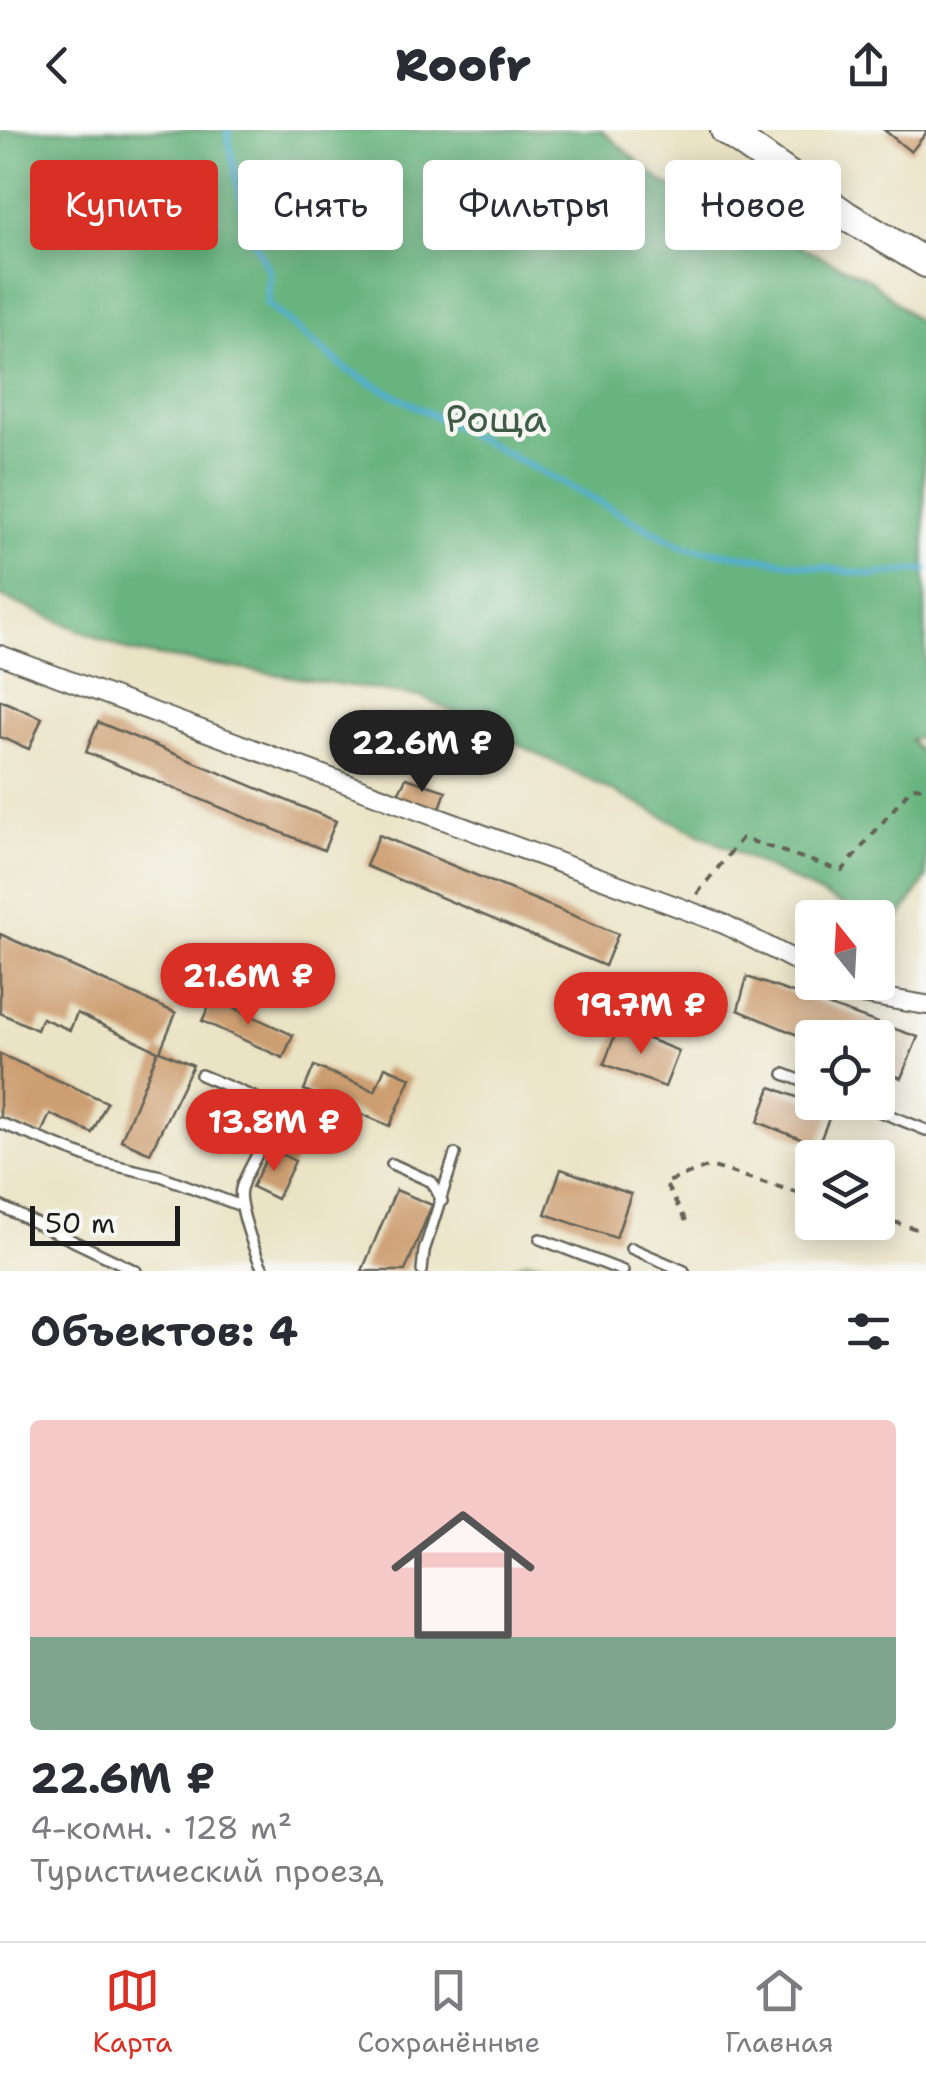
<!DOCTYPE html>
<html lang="ru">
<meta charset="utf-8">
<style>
:root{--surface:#fff;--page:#f7f7f7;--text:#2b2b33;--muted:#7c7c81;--line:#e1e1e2;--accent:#d93025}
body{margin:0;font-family:"Shantell Sans",sans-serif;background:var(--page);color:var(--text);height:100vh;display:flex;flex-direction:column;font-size:38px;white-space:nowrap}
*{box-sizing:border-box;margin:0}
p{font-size:32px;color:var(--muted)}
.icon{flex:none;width:55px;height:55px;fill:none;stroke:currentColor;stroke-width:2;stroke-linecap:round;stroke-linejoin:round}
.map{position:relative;height:1141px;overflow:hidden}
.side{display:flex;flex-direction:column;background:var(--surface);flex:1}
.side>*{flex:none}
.banner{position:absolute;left:30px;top:30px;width:868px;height:90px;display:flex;gap:20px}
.needle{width:65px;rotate:342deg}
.tools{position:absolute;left:795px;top:770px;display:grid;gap:20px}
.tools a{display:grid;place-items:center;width:100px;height:100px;border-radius:10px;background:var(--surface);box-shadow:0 5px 25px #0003;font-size:50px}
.scale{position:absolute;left:30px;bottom:25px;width:150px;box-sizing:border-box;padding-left:10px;border:5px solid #1c1c1c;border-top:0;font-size:28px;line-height:35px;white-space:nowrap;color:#1c1c1c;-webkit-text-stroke:8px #f6f6f2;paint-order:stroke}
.price{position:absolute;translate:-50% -85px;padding:0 22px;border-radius:35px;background:var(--accent);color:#fff;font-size:32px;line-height:65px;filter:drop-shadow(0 2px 5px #0008)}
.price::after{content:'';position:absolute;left:50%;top:60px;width:30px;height:22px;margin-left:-15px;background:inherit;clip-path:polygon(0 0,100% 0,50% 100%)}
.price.selected{background:#222;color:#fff}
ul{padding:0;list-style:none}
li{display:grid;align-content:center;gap:20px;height:530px;padding:0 30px}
li span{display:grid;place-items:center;height:310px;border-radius:10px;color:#555}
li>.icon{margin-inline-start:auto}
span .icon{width:180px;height:180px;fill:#fffc;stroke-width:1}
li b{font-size:42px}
h2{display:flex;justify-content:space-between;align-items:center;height:120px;padding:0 30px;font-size:42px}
.chip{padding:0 35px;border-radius:10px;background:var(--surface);box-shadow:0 5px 25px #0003;font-size:35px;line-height:90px}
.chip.selected{background:var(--accent);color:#fff}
header{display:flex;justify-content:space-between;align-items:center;height:130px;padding:0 30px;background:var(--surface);font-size:45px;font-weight:800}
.tab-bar{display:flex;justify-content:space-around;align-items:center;height:140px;border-top:2px solid var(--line);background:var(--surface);font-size:28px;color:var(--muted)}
.tab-bar a{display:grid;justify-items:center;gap:5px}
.tab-bar .selected{color:var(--accent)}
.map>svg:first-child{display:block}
.forest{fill:#67b47e;stroke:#42684d;stroke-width:2.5}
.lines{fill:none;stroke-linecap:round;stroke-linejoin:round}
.stream{stroke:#53afd1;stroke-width:6}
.building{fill:#cd9e71}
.service-casing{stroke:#646257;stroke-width:14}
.minor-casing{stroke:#646257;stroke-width:22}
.primary-casing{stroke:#646257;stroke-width:32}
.path{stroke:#646257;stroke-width:4;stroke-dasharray:8 8;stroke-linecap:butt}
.service{stroke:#fff;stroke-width:9}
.minor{stroke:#fff;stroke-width:18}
.primary{stroke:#fff;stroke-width:28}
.labels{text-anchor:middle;stroke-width:9;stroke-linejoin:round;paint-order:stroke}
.park-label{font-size:38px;fill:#3f5c46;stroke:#f6f6f2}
</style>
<header><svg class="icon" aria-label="back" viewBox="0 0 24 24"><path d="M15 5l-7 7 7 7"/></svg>Roofr<svg class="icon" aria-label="share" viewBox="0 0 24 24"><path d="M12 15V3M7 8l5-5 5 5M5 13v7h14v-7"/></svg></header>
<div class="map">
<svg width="926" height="1141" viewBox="0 0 926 1141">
<rect width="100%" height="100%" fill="#f6f6f2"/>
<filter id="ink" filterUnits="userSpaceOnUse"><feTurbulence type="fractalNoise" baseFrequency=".01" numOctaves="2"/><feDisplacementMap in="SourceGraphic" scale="20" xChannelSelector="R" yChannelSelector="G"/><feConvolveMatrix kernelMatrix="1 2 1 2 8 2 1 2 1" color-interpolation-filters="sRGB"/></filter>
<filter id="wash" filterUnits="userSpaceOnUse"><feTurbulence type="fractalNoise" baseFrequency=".0048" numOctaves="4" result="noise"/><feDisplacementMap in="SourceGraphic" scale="40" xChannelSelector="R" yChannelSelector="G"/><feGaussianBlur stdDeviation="2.25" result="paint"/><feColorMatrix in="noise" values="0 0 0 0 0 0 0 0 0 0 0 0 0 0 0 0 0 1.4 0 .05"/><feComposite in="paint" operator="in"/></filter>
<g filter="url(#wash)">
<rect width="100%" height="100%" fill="#eae3c4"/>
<!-- forest -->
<path class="forest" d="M0 0H601L662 52 871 150 923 196 926 605 910 610 926 629V749L892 799 878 793V788L867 787 422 567 131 522 0 466Z
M527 1130 588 1141H504Z"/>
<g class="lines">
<!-- stream -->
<path class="stream" d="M227 0 245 93 270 143 267 174 347 240 684 417 872 445 926 440"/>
</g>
<g id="blocks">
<!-- building -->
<path class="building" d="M884 0H926V3L911 22Z
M0 570 42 588 29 619 0 607Z
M98 592 336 691 324 720 86 622Z
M406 648 446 661 438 684 396 668Z
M379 705 618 804 605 836 366 736Z
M0 804 176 883 160 921 193 935 150 1023 121 1010 158 921 77 883 70 900 42 888 37 900 0 883Z
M747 847 918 907 901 948 878 938V908H812V911L738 880Z
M213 868 293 905 283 928 202 891Z
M618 897 679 921 665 957 604 934Z
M0 924 107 972 92 1003 50 984 40 1006 0 988Z
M314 936 375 961 385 937 411 948 390 996 304 960Z
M771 957 832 981 818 1016 758 992Z
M271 1019 295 1031 277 1069 252 1057Z
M561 1039 631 1064 616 1108 545 1084Z
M396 1060 432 1075 405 1141H362Z"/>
</g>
</g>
<g filter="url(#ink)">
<use href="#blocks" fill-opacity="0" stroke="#646257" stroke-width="2.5"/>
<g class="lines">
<defs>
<path id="service" d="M784 944 812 955
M201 945 263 971C281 1001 248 1032 241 1059 237 1073 256 1127 264 1141
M856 972 926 1000
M0 993 100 1032 161 1046 241 1076
M392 1034 432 1052 442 1071
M0 1076 136 1141
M540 1109 623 1141
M631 1118 684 1141
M422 1141 424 1121 455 1024"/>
<path id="minor" d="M0 525 724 794 812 839
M838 852 861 864 926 875"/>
<path id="primary" d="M725 0 847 86 926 133"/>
</defs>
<!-- service casing -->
<use href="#service" class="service-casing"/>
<!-- minor casing -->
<use href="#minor" class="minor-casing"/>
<!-- primary casing -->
<use href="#primary" class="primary-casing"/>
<!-- path -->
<path class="path" d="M697 764 742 708 842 741 912 657 926 658
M878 1087 926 1102
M686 1091 665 1053 710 1036 812 1067"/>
<!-- service -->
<use href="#service" class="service"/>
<!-- minor -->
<use href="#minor" class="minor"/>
<!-- primary -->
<use href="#primary" class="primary"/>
</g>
</g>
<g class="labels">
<!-- park labels -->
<g class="park-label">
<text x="496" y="302">Роща</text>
</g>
</g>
</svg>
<div class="tools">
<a><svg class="needle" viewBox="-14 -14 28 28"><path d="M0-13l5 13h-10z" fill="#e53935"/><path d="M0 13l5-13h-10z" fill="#7c7c81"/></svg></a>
<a><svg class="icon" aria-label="locate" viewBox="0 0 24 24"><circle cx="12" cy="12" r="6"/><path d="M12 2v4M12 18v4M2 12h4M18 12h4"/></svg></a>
<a><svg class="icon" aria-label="layers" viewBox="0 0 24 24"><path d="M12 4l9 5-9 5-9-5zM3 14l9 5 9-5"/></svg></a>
</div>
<div class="scale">50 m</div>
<b class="price selected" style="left:422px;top:665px">22.6M ₽</b>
<b class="price" style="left:248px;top:898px">21.6M ₽</b>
<b class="price" style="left:641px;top:927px">19.7M ₽</b>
<b class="price" style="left:274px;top:1044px">13.8M ₽</b>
<div class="banner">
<a class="chip selected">Купить</a>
<a class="chip">Снять</a>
<a class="chip">Фильтры</a>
<a class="chip">Новое</a>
</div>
</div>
<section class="side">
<h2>Объектов: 4<svg class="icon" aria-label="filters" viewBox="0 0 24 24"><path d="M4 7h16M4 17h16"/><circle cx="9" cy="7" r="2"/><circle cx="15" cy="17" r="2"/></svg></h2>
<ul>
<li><span style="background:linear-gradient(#f6c9c9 70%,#7fa58c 0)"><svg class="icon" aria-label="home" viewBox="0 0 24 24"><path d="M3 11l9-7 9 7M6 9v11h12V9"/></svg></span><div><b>22.6M ₽</b><p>4-комн. · 128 m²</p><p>Туристический проезд</p></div></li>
</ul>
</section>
<nav class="tab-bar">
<a class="selected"><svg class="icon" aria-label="map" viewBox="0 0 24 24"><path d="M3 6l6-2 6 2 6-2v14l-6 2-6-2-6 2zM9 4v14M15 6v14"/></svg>Карта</a>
<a><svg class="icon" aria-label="saved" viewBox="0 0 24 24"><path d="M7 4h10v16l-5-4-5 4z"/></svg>Сохранённые</a>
<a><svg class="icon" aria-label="home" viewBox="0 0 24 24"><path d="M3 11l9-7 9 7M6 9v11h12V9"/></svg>Главная</a>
</nav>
